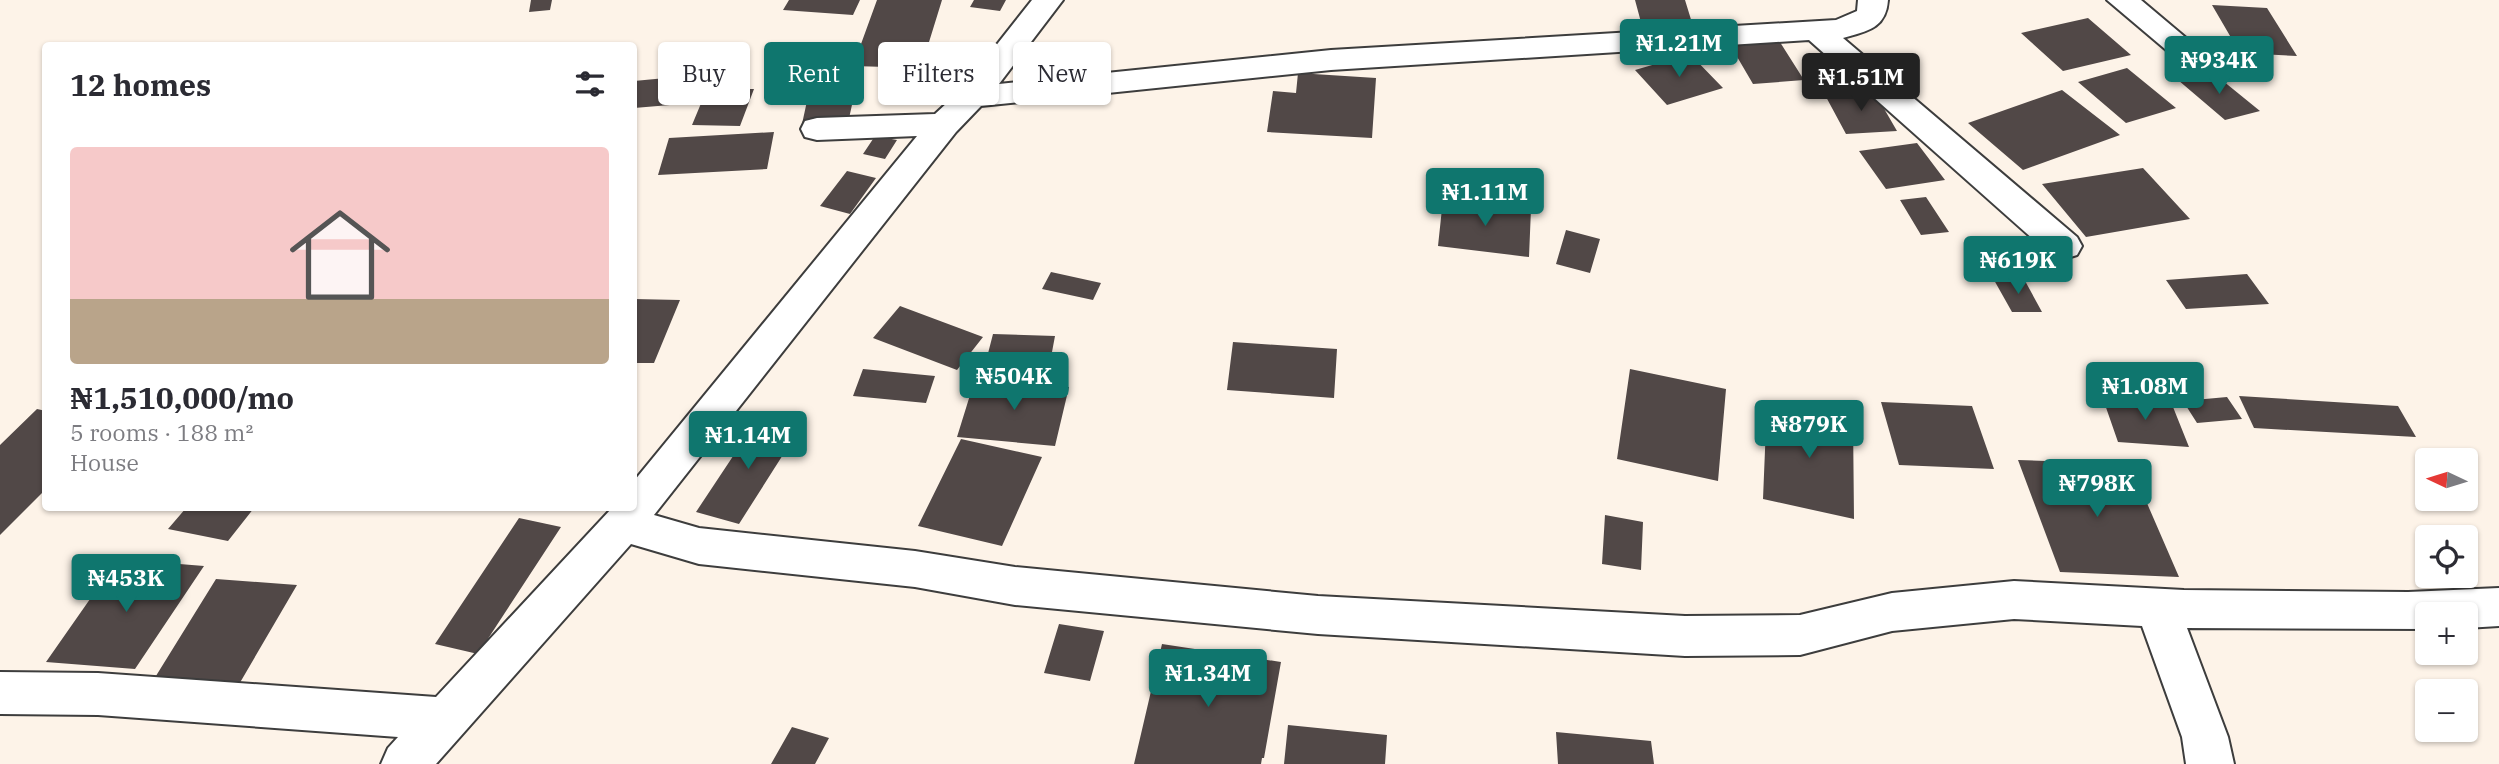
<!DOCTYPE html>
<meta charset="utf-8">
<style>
:root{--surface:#fff;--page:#f7f7f7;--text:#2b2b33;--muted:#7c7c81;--line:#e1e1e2;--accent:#0f766e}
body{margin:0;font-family:"IBM Plex Serif",serif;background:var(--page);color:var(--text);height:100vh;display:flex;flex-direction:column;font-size:26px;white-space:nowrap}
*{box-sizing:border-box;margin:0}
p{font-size:23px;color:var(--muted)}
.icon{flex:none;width:38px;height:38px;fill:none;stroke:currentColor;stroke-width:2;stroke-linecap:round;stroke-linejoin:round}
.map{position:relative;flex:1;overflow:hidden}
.side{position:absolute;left:42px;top:42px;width:595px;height:469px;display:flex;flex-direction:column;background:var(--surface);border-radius:7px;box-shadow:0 2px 5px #0004}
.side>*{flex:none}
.top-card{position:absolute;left:658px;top:42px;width:665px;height:63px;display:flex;gap:14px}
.needle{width:46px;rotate:274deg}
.buttons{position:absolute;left:2415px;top:448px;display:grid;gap:14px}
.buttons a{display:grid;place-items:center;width:63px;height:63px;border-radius:7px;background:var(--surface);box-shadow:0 2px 5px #0004;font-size:35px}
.price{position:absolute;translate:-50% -60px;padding:0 16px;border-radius:7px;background:var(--accent);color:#fff;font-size:23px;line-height:46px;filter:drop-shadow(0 2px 4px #0008)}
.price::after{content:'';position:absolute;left:50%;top:42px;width:21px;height:16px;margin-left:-10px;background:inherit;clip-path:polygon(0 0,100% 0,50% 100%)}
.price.on{background:#222;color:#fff}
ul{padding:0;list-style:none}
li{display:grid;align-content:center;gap:14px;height:371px;padding:0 28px}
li+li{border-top:2px solid var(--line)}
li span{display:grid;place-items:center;height:217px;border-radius:7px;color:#555}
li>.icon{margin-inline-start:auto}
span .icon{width:126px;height:126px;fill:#fffc;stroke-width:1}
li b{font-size:30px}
h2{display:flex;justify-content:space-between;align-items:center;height:84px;padding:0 28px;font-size:30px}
.tag{padding:0 24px;border-radius:7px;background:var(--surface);box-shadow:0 2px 5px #0004;font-size:24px;line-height:63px}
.tag.on{background:var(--accent);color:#fff}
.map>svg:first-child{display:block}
.building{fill:#514847}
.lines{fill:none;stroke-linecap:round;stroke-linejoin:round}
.street-casing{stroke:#3d3d3d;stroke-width:4}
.street{fill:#fff;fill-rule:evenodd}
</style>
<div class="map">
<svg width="2499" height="764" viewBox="0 0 2499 764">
<rect width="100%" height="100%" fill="#fdf3e8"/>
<!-- building -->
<path class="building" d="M531 0H552L550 10 529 12Z
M789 0H860L853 15 783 10Z
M877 0H942L921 68 853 66Z
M974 0H1006L1000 11 970 7Z
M1635 0H1685L1693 26H1642Z
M2212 5 2267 8 2297 56 2240 53Z
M2088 18 2131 55 2063 71 2021 33Z
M1778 39 1804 80 1753 84 1729 43Z
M1690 54 1723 88 1667 105 1635 70Z
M2127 68 2176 108 2126 123 2078 82Z
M2212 72 2260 111 2225 120 2178 80Z
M1298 73 1376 78 1372 138 1267 132 1273 91 1296 93Z
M912 74 937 78 926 95 901 91Z
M687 76 682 104 634 108V81Z
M857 82 848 123 802 124 807 101 785 102 790 83Z
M707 89H754L740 126 692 125Z
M2062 90 2120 135 2023 170 1968 123Z
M1875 93 1897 131 1846 134 1825 95Z
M774 132 767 169 658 175 669 138Z
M875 136 897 140 885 159 863 154Z
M1917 143 1945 180 1886 189 1859 151Z
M2143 168 2190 219 2086 237 2042 184Z
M847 171 876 178 850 214 820 206Z
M1926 197 1949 232 1921 235 1900 200Z
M1443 199 1531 209 1529 257 1438 246Z
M1566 230 1600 239 1590 273 1556 264Z
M1051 272 1101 283 1093 300 1042 289Z
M2247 274 2269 304 2186 309 2166 280Z
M2024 279 2042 312H2012L1994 280Z
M634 299 680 300 654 363H634Z
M900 306 983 337 957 370 873 338Z
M993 334 1055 336 1049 368 985 365Z
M1233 342 1337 349 1334 398 1227 390Z
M863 369 935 376 926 403 853 396Z
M1630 369 1726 389 1718 481 1617 459Z
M975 379 1069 387 1055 446 957 437Z
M2102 396 2171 402 2189 447 2118 442Z
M2239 396 2398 406 2416 437 2254 428Z
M2227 397 2242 419 2197 423 2183 401Z
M1767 401 1853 419 1854 519 1763 499Z
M1881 402 1972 406 1994 469 1899 465Z
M37 409 46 411V489L0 535V445Z
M759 417 800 428 739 524 696 512Z
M961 439 1042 457 1002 546 918 526Z
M2018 460 2130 464 2179 577 2060 572Z
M186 508H254L228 541 168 529Z
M1605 515 1643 522 1641 570 1602 564Z
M519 518 561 527 478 654 435 644Z
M118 559 204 566 135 669 46 662Z
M216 579 297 585 231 698 146 692Z
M1059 624 1104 631 1090 681 1044 673Z
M1162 644 1281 662 1264 758H1262L1261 764H1134Z
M1288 725 1387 735 1385 764H1284Z
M792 727 829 738 815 764H771Z
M1556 732 1651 741 1654 764H1558Z"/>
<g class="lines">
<defs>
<path id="street" d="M1032 0H1063L999 84 1331 50 1836 20 1857 11 1858 0H1888C1886 28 1868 31 1843 38L2077 237 2082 246 2077 255 2064 259 2051 255 1809 40 1331 70 981 106 956 132 654 515 699 528 915 551 1015 567 1318 596 1685 616 1800 615 1892 593 2014 581 2184 590 2408 592 2499 588V626L2466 628V614H2427V629L2187 628 2228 737 2234 764H2186L2182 737 2142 626 2014 619 1892 631 1800 655 1685 656 1318 634 1015 605 915 587 699 564 631 544 436 764H381L388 748 398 737 98 715 0 714V672L98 673 436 697 612 508H634V481L917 136 817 140 805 137 801 129 805 121 817 118 935 114 961 90Z
M2107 0H2141L2204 53 2200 60 2189 63 2178 60Z"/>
</defs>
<!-- street casing -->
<use href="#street" class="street-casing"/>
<!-- street -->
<use href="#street" class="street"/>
</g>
</svg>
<div class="buttons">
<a><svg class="needle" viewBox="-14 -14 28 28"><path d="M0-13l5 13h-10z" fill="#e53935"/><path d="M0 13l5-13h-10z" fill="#7c7c81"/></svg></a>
<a><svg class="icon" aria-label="locate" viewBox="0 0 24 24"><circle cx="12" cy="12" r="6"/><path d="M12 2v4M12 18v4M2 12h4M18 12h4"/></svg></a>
<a>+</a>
<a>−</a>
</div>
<b class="price" style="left:1679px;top:79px">₦1.21M</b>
<b class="price" style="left:2219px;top:96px">₦934K</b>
<b class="price on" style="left:1861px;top:113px">₦1.51M</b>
<b class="price" style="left:1485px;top:228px">₦1.11M</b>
<b class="price" style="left:2018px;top:296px">₦619K</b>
<b class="price" style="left:1014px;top:412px">₦504K</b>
<b class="price" style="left:2145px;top:422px">₦1.08M</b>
<b class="price" style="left:1809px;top:460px">₦879K</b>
<b class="price" style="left:748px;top:471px">₦1.14M</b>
<b class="price" style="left:2097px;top:519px">₦798K</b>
<b class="price" style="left:126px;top:614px">₦453K</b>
<b class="price" style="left:1208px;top:709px">₦1.34M</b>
<div class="top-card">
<a class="tag">Buy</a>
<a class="tag on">Rent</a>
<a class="tag">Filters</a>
<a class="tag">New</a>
</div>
<section class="side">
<h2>12 homes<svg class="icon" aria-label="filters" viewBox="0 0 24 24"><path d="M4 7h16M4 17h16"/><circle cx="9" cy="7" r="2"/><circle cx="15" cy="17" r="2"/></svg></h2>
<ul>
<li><span style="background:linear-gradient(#f6c9c9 70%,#b9a48a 0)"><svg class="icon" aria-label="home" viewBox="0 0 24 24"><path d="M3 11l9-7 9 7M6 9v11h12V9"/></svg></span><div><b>₦1,510,000/mo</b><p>5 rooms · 188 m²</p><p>House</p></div></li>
</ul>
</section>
</div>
